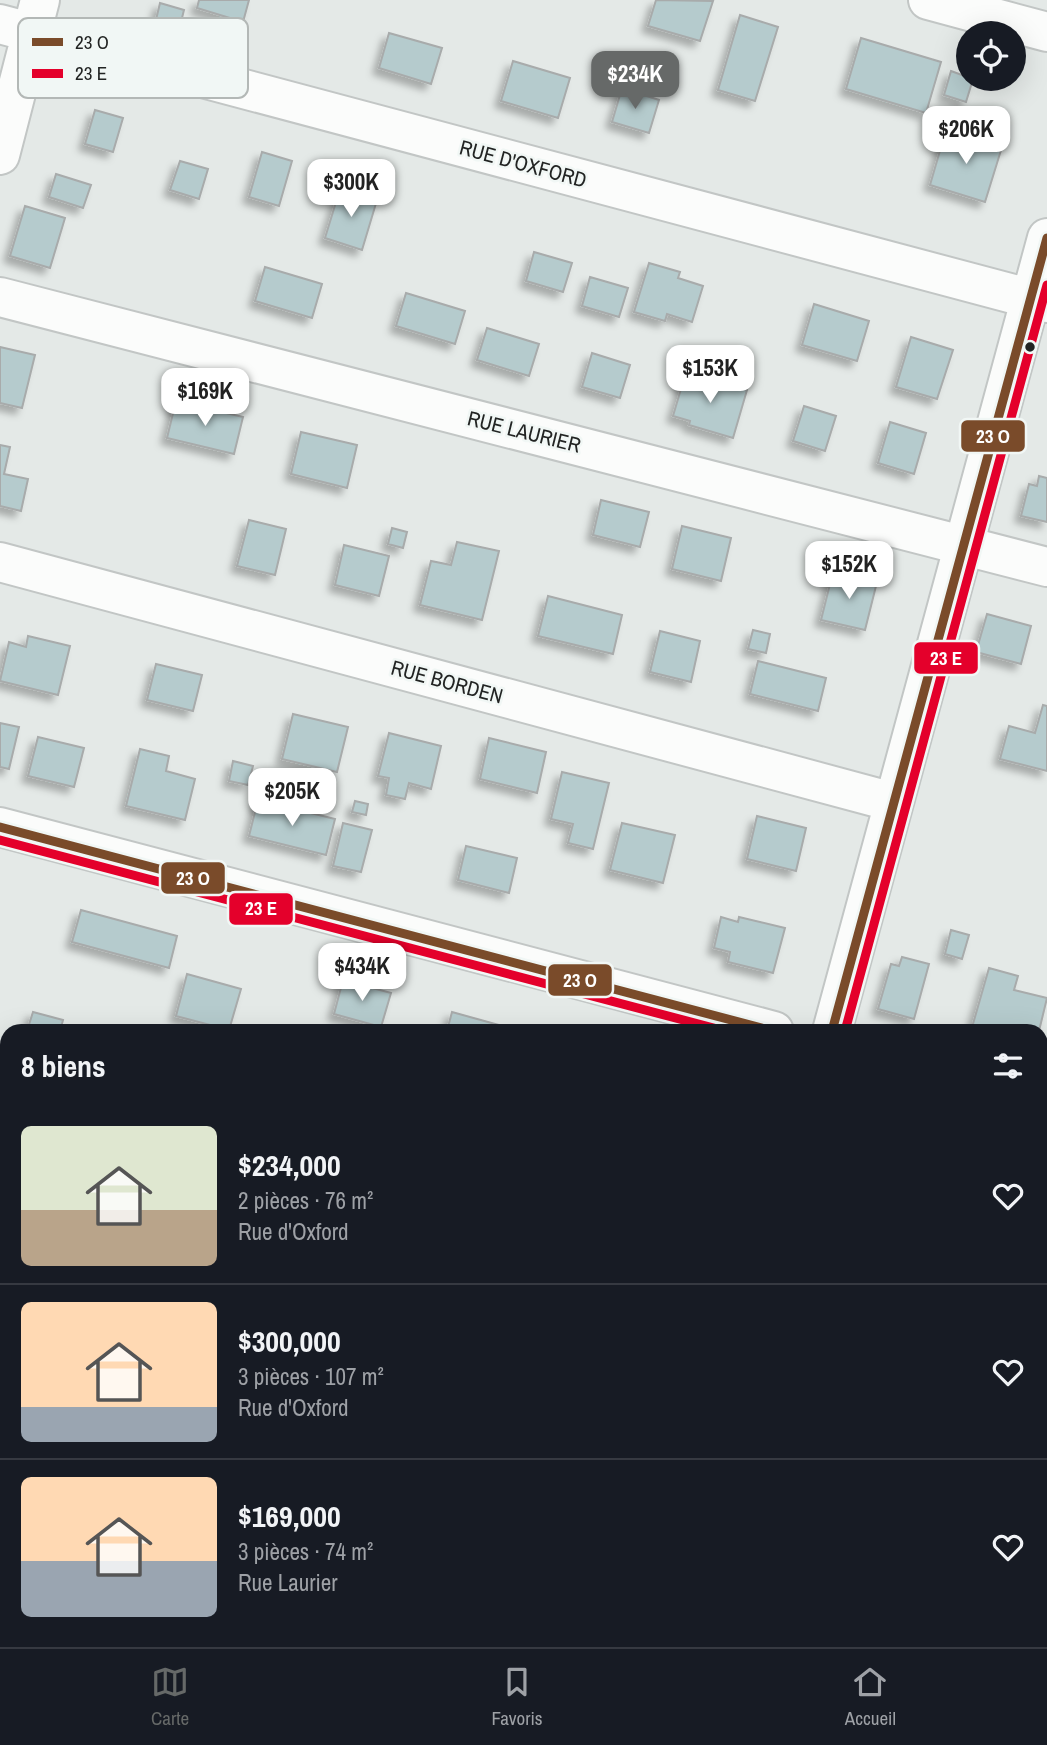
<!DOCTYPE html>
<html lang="fr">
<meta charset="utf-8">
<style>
:root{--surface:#171b24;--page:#242831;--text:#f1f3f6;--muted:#9ea1a6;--line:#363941;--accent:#666968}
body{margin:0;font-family:"Archivo Narrow",sans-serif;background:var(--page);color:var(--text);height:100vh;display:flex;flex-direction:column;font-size:26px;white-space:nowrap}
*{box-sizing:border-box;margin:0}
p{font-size:23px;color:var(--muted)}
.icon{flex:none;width:38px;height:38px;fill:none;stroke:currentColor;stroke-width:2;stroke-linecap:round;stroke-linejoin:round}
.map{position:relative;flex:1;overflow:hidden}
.drawer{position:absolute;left:0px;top:1024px;width:1048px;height:625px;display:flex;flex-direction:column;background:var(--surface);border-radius:21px 21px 0 0;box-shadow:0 7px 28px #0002}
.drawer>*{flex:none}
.controls{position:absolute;left:956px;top:21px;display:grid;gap:14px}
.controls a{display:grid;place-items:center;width:70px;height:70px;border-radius:50%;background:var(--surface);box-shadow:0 7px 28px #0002;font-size:35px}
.price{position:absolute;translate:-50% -60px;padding:0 16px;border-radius:14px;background:#fff;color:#222;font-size:23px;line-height:46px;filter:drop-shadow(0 2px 4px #0008)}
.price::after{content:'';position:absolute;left:50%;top:42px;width:21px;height:16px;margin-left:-10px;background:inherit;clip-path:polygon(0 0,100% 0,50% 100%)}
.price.on{background:var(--accent);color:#fff}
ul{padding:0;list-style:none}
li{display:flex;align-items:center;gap:21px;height:175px;padding:0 21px}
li+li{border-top:2px solid var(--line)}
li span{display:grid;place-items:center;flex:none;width:196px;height:140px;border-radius:10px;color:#555}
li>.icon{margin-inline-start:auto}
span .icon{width:84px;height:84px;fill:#fffc;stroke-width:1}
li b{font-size:30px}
h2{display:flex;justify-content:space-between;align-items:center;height:84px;padding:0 21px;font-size:30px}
.tab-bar{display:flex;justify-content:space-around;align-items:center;height:98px;border-top:2px solid var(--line);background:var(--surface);font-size:19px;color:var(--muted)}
.tab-bar a{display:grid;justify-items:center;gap:4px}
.tab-bar .on{color:var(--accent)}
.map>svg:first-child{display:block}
.green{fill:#d7dbc3}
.building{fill:#b5cbcd;stroke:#a8abab;stroke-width:2;filter:url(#shadow)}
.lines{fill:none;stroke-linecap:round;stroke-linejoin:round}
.minor-casing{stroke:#c2c6c5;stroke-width:42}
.minor{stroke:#fbfcfb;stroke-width:38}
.bus-1-casing{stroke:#f1f7f5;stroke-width:14}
.bus-2-casing{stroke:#f1f7f5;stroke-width:14}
.bus-1{stroke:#7a4b2a;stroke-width:9}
.bus-2{stroke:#e4002b;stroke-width:9}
.bus-dot{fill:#222423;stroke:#f1f7f5;stroke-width:2.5}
.labels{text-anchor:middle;stroke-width:5;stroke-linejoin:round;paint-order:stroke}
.street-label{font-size:21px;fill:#222423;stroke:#f1f7f5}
.key{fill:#f1f7f5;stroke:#b3b8b6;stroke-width:2}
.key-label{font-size:19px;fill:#222423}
.line-badge{stroke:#f1f7f5;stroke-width:2.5}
.badge-label{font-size:19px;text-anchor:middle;font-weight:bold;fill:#fff}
</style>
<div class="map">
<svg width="1047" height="1647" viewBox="0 0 1047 1647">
<defs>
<filter id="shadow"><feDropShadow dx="-6" dy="6" stdDeviation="3.5" flood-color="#0004"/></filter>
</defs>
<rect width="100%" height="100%" fill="#e4e9e7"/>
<!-- green -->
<path class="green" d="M1041 1244 1047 1246V1647H1014L1010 1642H1041Z"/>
<!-- building -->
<path class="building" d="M199 0H249L243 22 197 8Z
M656 0 713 1 700 41 648 26Z
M160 3 184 10 179 30 155 24Z
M740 15 778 27 755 101 718 90Z
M389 33 442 48 431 84 379 68Z
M861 38 941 62 926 113 846 89Z
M513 61 570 78 558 118 501 101Z
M951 71 973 79 966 102 944 95Z
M622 88 659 100 649 133 612 122Z
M95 110 123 118 113 152 85 144Z
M946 130 1002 147 985 202 930 185Z
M262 152 292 161 279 206 249 197Z
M180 161 208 169 199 199 170 190Z
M56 174 91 185 83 208 49 197Z
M340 189 377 200 362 250 325 238Z
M25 206 65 218 50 268 10 256Z
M534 252 572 263 563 292 526 281Z
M649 263 680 272 678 278 703 286 692 322 667 314 665 321 634 312Z
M265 267 322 284 312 318 255 301Z
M590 277 628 288 619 317 582 306Z
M406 293 465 311 455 344 396 326Z
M814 304 869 321 857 361 802 345Z
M487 328 539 344 529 376 477 360Z
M911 337 953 350 937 399 896 387Z
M0 347 35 355 22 408 0 403Z
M592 353 630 365 620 398 582 387Z
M686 372 747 390 733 438 689 425 690 421 673 416Z
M176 401 243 417 234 454 167 438Z
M804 406 836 416 825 451 793 441Z
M890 422 926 433 914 474 878 463Z
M301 432 357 445 347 488 291 474Z
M0 445 10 447 4 474 28 479 21 511 0 506Z
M1039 476 1047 478V522L1021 516 1029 484 1037 486Z
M601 500 649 512 640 547 593 535Z
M249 520 286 529 275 575 237 566Z
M682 526 731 538 721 581 672 569Z
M392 528 407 532 403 548 388 544Z
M457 542 499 551 482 620 420 605 431 561 451 565Z
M344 545 389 556 379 596 335 585Z
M833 572 877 582 865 630 821 620Z
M548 596 622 615 613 654 538 636Z
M987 614 1031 626 1021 664 976 652Z
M753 630 770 634 766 653 748 649Z
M660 631 700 641 691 682 650 672Z
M28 636 70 646 58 695 0 681 9 642 26 647Z
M758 661 826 678 818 711 750 694Z
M156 664 202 675 193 711 147 700Z
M1043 705 1047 706V771L1000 759 1009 726 1035 733Z
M293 714 348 727 337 772 282 759Z
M0 723 19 727 9 769 0 767Z
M389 733 441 746 431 789 409 783 405 799 386 795 389 778 378 776Z
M38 737 84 748 74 787 28 776Z
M489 738 546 752 537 793 480 779Z
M140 749 169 756 166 771 195 779 185 820 126 806Z
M233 761 253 766 248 785 229 781Z
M562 772 609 783 593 849 568 843 573 824 551 819Z
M258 800 335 819 326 855 249 836Z
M355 801 368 804 366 815 352 812Z
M757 816 806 828 796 871 747 859Z
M343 823 372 830 361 872 333 866Z
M622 823 675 835 663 883 610 870Z
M466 846 517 858 509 893 458 880Z
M81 910 177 936 169 968 72 942Z
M721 917 738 922 739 917 785 928 773 973 728 962 730 952 714 948Z
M951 930 969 935 962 959 945 954Z
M902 957 929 964 914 1019 878 1009 891 964 899 966Z
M989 968 1018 976 1014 990 1047 998 1039 1031H971Z
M187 974 241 989 229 1030 176 1016Z
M343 980 391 993 381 1027 334 1014Z
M33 1012 63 1020 60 1031H27Z
M452 1012 506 1027 505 1031H447Z
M0 1050 7 1052V1103L0 1101Z
M2 1464 7 1465V1536L0 1534Z
M439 1642H500L498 1647H437Z
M884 1642H933L932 1645 937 1647H882Z"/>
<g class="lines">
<defs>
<path id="minor" d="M928 0 1047 32
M0 24 1047 303
M0 155 40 0
M0 297 1047 567
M0 562 893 802
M0 827 774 1031
M832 1031 1047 238
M1041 1102 1047 1103
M0 1180 7 1182
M0 1589 7 1590
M196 1642 216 1647"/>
</defs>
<!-- minor casing -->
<use href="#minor" class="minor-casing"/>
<!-- minor -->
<use href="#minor" class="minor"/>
<defs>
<path id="bus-1" d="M0 827 773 1031
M832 1031 1047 238"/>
<path id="bus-2" d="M0 840 725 1031
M845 1031 1047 285"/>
</defs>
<!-- bus-1 casing -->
<use href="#bus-1" class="bus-1-casing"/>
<!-- bus-2 casing -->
<use href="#bus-2" class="bus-2-casing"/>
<!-- bus-1 -->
<use href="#bus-1" class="bus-1"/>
<!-- bus-2 -->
<use href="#bus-2" class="bus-2"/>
</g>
<!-- markers -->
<circle class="bus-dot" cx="1030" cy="347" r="6"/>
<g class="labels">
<!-- street labels -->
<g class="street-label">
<text transform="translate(523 164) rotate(15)" y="7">RUE D'OXFORD</text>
<text transform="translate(524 432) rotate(14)" y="7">RUE LAURIER</text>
<text transform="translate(447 682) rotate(15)" y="7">RUE BORDEN</text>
</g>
</g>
<!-- legend -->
<rect x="18" y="18" width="230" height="80" rx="10" class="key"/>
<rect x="32" y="38" width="31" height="8" fill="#7a4b2a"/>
<rect x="32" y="69" width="31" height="9" fill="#e4002b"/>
<g class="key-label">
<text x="75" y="49">23 O</text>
<text x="75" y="80">23 E</text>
</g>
<g class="line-badge">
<rect x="960" y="419" width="66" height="34" rx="7" fill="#7a4b2a"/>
<rect x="913" y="641" width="66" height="34" rx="7" fill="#e4002b"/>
<rect x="160" y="861" width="66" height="34" rx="7" fill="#7a4b2a"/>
<rect x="228" y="892" width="66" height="34" rx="7" fill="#e4002b"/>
<rect x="547" y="963" width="66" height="34" rx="7" fill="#7a4b2a"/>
</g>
<g class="badge-label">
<text x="993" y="443">23 O</text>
<text x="946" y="665">23 E</text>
<text x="193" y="885">23 O</text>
<text x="261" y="915">23 E</text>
<text x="580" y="987">23 O</text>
</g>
</svg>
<div class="controls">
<a><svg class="icon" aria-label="locate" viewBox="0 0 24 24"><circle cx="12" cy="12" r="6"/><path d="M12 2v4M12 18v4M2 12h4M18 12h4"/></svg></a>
</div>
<b class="price on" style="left:635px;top:111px">$234K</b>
<b class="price" style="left:966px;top:166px">$206K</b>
<b class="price" style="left:351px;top:219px">$300K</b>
<b class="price" style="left:710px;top:405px">$153K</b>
<b class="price" style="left:205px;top:428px">$169K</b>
<b class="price" style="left:849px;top:601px">$152K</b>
<b class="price" style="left:292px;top:828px">$205K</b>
<b class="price" style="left:362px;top:1003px">$434K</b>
<section class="drawer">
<h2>8 biens<svg class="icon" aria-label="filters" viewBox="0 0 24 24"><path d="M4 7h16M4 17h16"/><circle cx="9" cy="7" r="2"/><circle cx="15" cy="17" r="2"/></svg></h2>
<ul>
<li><span style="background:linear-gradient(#dfe7d0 60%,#b9a48a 0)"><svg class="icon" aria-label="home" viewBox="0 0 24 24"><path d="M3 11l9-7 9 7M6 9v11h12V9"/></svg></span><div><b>$234,000</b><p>2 pièces · 76 m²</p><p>Rue d'Oxford</p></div><svg class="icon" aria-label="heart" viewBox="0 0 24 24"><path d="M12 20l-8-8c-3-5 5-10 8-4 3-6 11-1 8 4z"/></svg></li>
<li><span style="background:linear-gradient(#ffd9b3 75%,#9aa5b1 0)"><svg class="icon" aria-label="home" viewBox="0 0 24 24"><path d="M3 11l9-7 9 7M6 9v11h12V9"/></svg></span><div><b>$300,000</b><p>3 pièces · 107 m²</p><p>Rue d'Oxford</p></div><svg class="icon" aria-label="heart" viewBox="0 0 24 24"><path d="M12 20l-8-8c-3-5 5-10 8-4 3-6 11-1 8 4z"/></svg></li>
<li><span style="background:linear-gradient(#ffd9b3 60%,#9aa5b1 0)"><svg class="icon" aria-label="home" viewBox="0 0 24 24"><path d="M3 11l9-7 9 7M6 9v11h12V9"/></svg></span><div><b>$169,000</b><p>3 pièces · 74 m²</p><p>Rue Laurier</p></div><svg class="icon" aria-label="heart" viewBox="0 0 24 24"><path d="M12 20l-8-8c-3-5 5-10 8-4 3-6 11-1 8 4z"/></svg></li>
</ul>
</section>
</div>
<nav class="tab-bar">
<a class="on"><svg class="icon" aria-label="map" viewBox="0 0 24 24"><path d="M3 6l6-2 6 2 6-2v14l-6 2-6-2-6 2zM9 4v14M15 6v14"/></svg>Carte</a>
<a><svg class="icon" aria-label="saved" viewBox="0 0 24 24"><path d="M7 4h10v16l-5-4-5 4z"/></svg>Favoris</a>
<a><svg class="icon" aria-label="home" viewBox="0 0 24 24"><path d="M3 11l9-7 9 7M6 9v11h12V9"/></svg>Accueil</a>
</nav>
